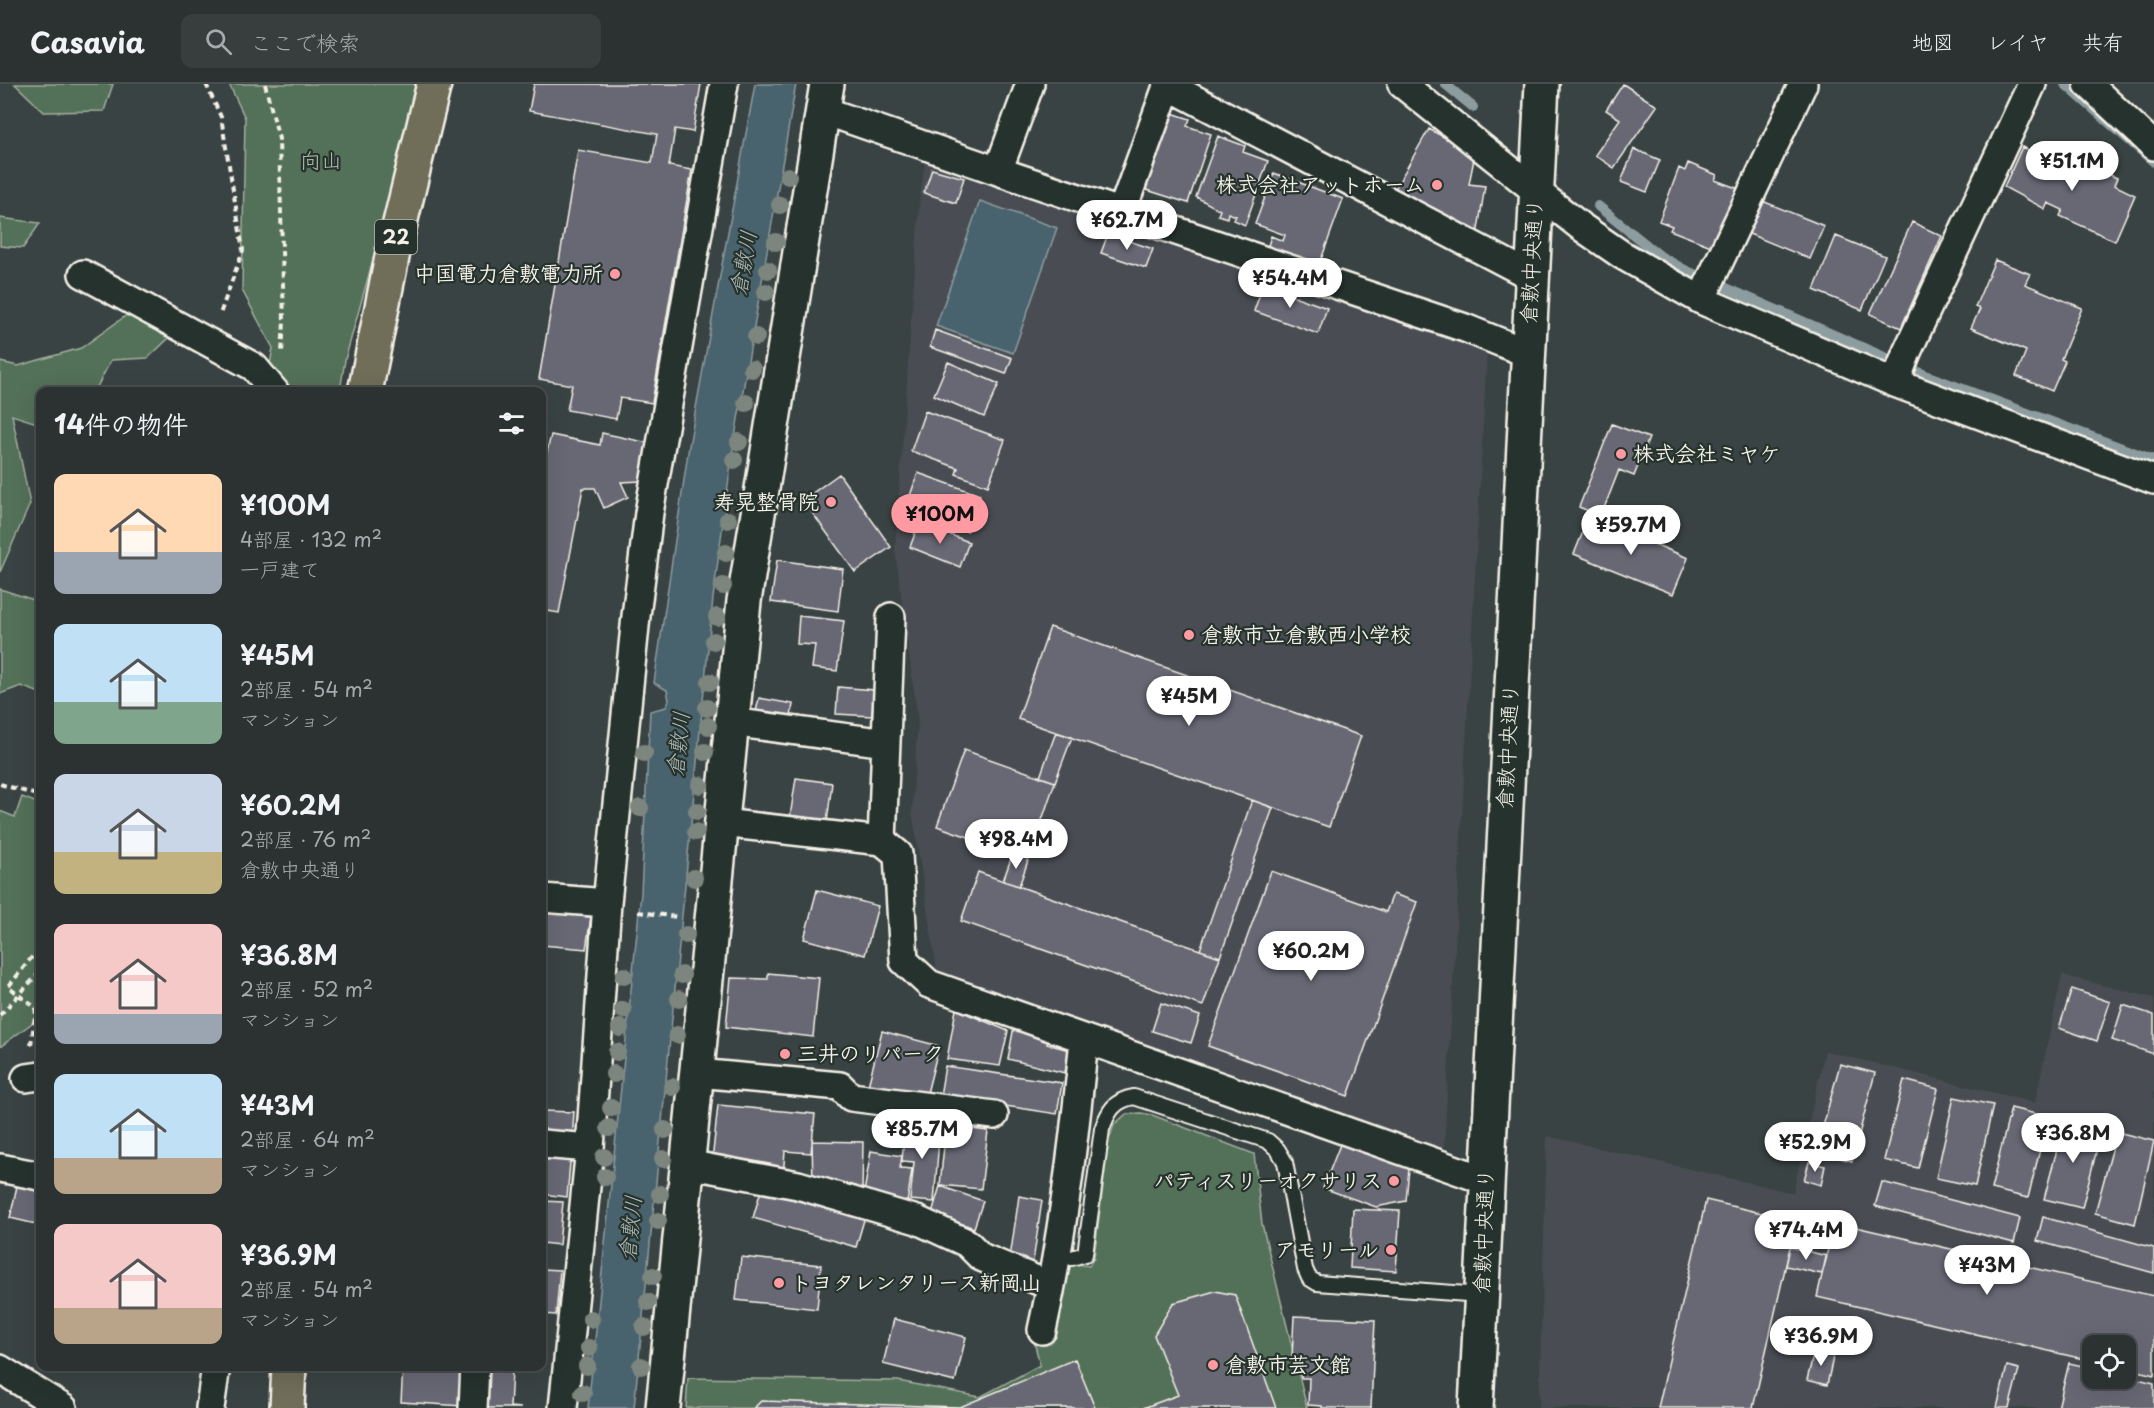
<!DOCTYPE html>
<html lang="ja">
<meta charset="utf-8">
<style>
:root{--surface:#2c3232;--page:#383e3e;--text:#f1f3f6;--muted:#a6aaac;--line:#484d4d;--accent:#ff9aa2}
body{margin:0;font-family:"Playpen Sans","Klee One",sans-serif;background:var(--page);color:var(--text);height:100vh;display:flex;flex-direction:column;font-size:22px;white-space:nowrap}
*{box-sizing:border-box;margin:0}
p{font-size:20px;color:var(--muted)}
.icon{flex:none;width:33px;height:33px;fill:none;stroke:currentColor;stroke-width:2;stroke-linecap:round;stroke-linejoin:round}
.map{position:relative;flex:1;overflow:hidden}
.panel{position:absolute;left:36px;top:303px;width:510px;height:984px;display:flex;flex-direction:column;background:var(--surface);border-radius:12px;box-shadow:0 6px 24px #0002,0 0 0 2px var(--line)}
.panel>*{flex:none}
.tools{position:absolute;left:2082px;top:1251px;display:grid;gap:12px}
.tools a{display:grid;place-items:center;width:54px;height:54px;border-radius:12px;background:var(--surface);box-shadow:0 6px 24px #0002,0 0 0 2px var(--line);font-size:30px}
.price{position:absolute;translate:-50% -51px;padding:0 14px;border-radius:21px;background:#fff;color:#222;font-size:20px;line-height:39px;filter:drop-shadow(0 2px 3px #0008)}
.price::after{content:'';position:absolute;left:50%;top:36px;width:18px;height:14px;margin-left:-9px;background:inherit;clip-path:polygon(0 0,100% 0,50% 100%)}
.price.selected{background:var(--accent);color:#111}
ul{padding:0;list-style:none}
li{display:flex;align-items:center;gap:18px;height:150px;padding:0 18px}
li span{display:grid;place-items:center;flex:none;width:168px;height:120px;border-radius:12px;color:#555}
li>.icon{margin-inline-start:auto}
span .icon{width:72px;height:72px;fill:#fffc;stroke-width:1}
li b{font-size:26px}
h2{display:flex;justify-content:space-between;align-items:center;height:72px;padding:0 18px;font-size:26px}
header{display:flex;align-items:center;gap:36px;box-sizing:border-box;height:84px;padding:0 30px;background:var(--surface);border-bottom:2px solid var(--line)}
header strong{font-size:28px}
nav{display:flex;gap:33px;margin-inline-start:auto;font-size:21px}
.search{width:420px;height:54px;background:var(--page);display:flex;align-items:center;gap:15px;box-sizing:border-box;padding:0 21px;border-radius:12px;color:var(--muted);font-size:22px}
.map>svg:first-child{display:block}
.built{fill:#484e52;fill-rule:evenodd}
.green{fill:#527058;stroke:#a3b0a0;stroke-width:1.5}
.water{fill:#48646e;stroke:#8d9c9f;stroke-width:1.5}
.lines{fill:none;stroke-linecap:round;stroke-linejoin:round}
.stream{stroke:#8d9c9f;stroke-width:10}
.building{fill:#686875;stroke:#f4f1e8;stroke-width:1.5}
.lane-casing{stroke:#f4f1e8;stroke-width:18}
.street-casing{stroke:#f4f1e8;stroke-width:32}
.secondary-casing{stroke:#f4f1e8;stroke-width:38}
.primary-casing{stroke:#f4f1e8;stroke-width:38}
.path{stroke:#f4f1e8;stroke-width:4;stroke-dasharray:6 4.5;stroke-linecap:butt}
.lane{stroke:#26332d;stroke-width:14}
.street{stroke:#26332d;stroke-width:27}
.secondary{stroke:#26332d;stroke-width:33}
.primary{stroke:#706e59;stroke-width:33}
.tree{fill:#7d867e}
.poi-dot{fill:#ff9aa2;stroke:#26332d;stroke-width:2}
.labels{text-anchor:middle;stroke-width:4.5;stroke-linejoin:round;paint-order:stroke}
.shield{fill:#26332d;stroke:#b6b8b0;stroke-width:1.5}
.shield-label{font-size:20px;font-weight:bold;fill:#f4f1e8}
.park-label{font-size:21px;fill:#b3bdae;stroke:#26332d}
.poi-label{font-size:21px;font-weight:bold;fill:#f4f1e8;stroke:#26332d;text-anchor:end}
.street-label{font-size:21px;fill:#f4f1e8;stroke:#26332d}
.water-label{font-size:22px;font-style:italic;fill:#afb9b7;stroke:#26332d}
</style>
<header>
<strong>Casavia</strong>
<div class="search"><svg class="icon" aria-label="search" viewBox="0 0 24 24"><circle cx="10" cy="10" r="6"/><path d="M15 15l6 6"/></svg>ここで検索</div>
<nav><a>地図</a><a>レイヤ</a><a>共有</a></nav>
</header>
<div class="map">
<svg width="2154" height="1324" viewBox="0 0 2154 1324">
<rect width="100%" height="100%" fill="#3a4343"/>
<filter id="ink" filterUnits="userSpaceOnUse"><feTurbulence type="fractalNoise" baseFrequency=".0167" numOctaves="2"/><feDisplacementMap in="SourceGraphic" scale="12" xChannelSelector="R" yChannelSelector="G"/><feConvolveMatrix kernelMatrix="1 2 1 2 8 2 1 2 1" color-interpolation-filters="sRGB"/></filter>
<g filter="url(#ink)">
<!-- built -->
<path class="built" d="M926 72 1487 268 1444 1065 937 887 912 727 918 637 895 465 920 112Z
M2062 891 2154 914V1324H1539L1547 1052 1793 1109 1825 967 2035 1019ZM2092 1262H2126V1294H2092Z"/>
<!-- green -->
<path class="green" d="M15 0H113L104 27 44 28Z
M229 0H422L345 276 340 307H265L273 264 242 206 245 34Z
M0 134 40 139 23 164 0 162Z
M149 215 171 252 148 274 111 276 95 307 40 308V340L12 331 30 420 0 488V278L18 282 81 264Z
M0 505 40 518V609L21 602 0 610Z
M22 713 40 720V933L0 963V727L15 733Z
M1141 1029 1152 1031 1254 1070 1262 1140 1307 1324H686L688 1294 898 1297 980 1313 1040 1281 1031 1245 1061 1191 1071 1179 1089 1182 1094 1173 1109 1056 1114 1041 1126 1030Z"/>
<!-- water -->
<path class="water" d="M755 0H796L733 364 713 514 634 1324H588L641 809 650 627 666 623 669 616 667 606 654 599 689 362Z
M980 117 1057 144 1013 269 936 242Z"/>
<g class="lines">
<!-- stream -->
<path class="stream" d="M1445 0 1473 23
M2065 0 2154 78
M1598 122 1660 172 1685 186 1928 292 2154 376"/>
</g>
<!-- building -->
<path class="building" d="M534 0H701L693 48 675 45 669 82 692 86 652 319 620 314 616 335 567 326 572 301 539 295 578 66 652 79 657 50 529 27Z
M1623 0 1657 22 1614 84 1595 71 1620 35 1606 26Z
M1169 28 1190 35 1187 42 1211 50 1188 119 1137 103Z
M1429 45 1475 70 1469 100 1485 102 1476 158 1392 110Z
M1218 52 1245 62 1243 68 1268 77 1245 141 1234 136 1236 132 1228 129 1227 134 1218 131 1220 126 1196 113Z
M2022 63 2071 86 2075 76 2117 94 2114 101 2135 111 2115 157 2060 132 2063 126 2048 119 2045 125 2004 103Z
M1634 65 1660 76 1647 108 1621 98Z
M1688 79 1717 91 1715 96 1739 105 1716 164 1670 146 1672 142 1659 137 1679 84 1685 87Z
M932 85 964 94 956 119 924 109Z
M1274 89 1343 115 1318 184 1267 165 1271 152 1283 157 1285 151 1255 140Z
M1755 114 1824 142 1810 175 1742 147Z
M1912 138 1942 152 1901 244 1870 230Z
M1108 150 1153 165 1146 184 1101 169Z
M1836 152 1885 172 1862 226 1814 206Z
M1995 176 2030 190 2025 200 2082 224 2061 275 2065 277 2052 307 2016 292 2026 267 1971 244 1980 225 1975 223Z
M1263 201 1327 224 1318 250 1254 227Z
M935 246 1012 274 1006 290 930 263Z
M948 278 999 300 984 333 934 311Z
M925 327 1005 356 988 402 956 390 958 384 911 367Z
M1612 340 1649 354 1634 392 1619 386 1601 432 1579 423Z
M602 349 649 359 642 397 621 398 628 413 604 424 595 404H583L559 529 542 526V389L551 351 600 361Z
M918 389 980 411 967 447 905 426Z
M839 390 891 463 855 488 803 416Z
M1589 433 1688 474 1673 510 1574 470Z
M919 439 969 458 960 483 910 463Z
M777 476 843 485 838 527 771 518Z
M799 532 844 537 837 587 812 584 815 561 797 560Z
M1050 543 1361 652 1329 743 1018 635Z
M838 603 874 606 872 632 836 630Z
M759 614 793 620 789 644 754 637Z
M1056 648 1072 653 1055 698 1040 693Z
M964 666 1055 698 1029 774 937 742Z
M796 694 832 699 827 738 790 733Z
M1252 716 1273 724 1220 873 1200 866Z
M1013 769 1029 774 1019 802 1003 797Z
M1271 787 1386 828 1393 810 1417 818 1348 1012 1208 962Z
M978 788 1220 873 1203 922 961 837Z
M817 806 878 822 865 871 804 855Z
M544 828 591 833 586 865 542 861Z
M768 889 819 894 813 953 726 943 731 894 768 895Z
M2072 905 2110 918 2097 957 2059 944Z
M1161 919 1200 932 1191 959 1152 947Z
M2123 921 2154 931V970L2112 956Z
M956 925 1008 947 1000 982 947 975Z
M1014 942 1049 955 1047 960 1069 966 1065 989 1008 975Z
M882 947 939 962 925 1017 868 1002Z
M1840 980 1875 989 1852 1077 1816 1068Z
M945 982 1062 999 1057 1030 940 1012Z
M1904 996 1938 1005 1918 1084 1884 1076Z
M1954 1013 1993 1021 1975 1102 1936 1094Z
M718 1021 815 1030 811 1069 785 1067 783 1094 712 1078Z
M2011 1024 2048 1033 2028 1114 1991 1105Z
M542 1027 574 1028 572 1056 542 1055Z
M2065 1035 2102 1045 2082 1124 2044 1115Z
M905 1040 940 1043 934 1118 910 1116 914 1078 902 1077Z
M946 1042 988 1047 981 1105 940 1101Z
M2117 1048 2154 1057 2135 1140 2095 1129Z
M812 1057 863 1058 862 1108 813 1100Z
M1341 1058 1409 1084 1406 1117 1376 1123 1323 1104Z
M542 1066 571 1068 567 1113 542 1110Z
M871 1067 902 1072 900 1084 912 1085 907 1120 863 1114Z
M1809 1078 1825 1082 1821 1101 1804 1096Z
M1882 1098 2020 1134 2014 1159 1875 1122Z
M17 1102 40 1108V1141L10 1134Z
M940 1102 983 1117 974 1144 932 1129Z
M761 1106 864 1136 856 1163 753 1134Z
M1019 1112 1042 1116 1033 1178 1010 1174Z
M1706 1116 1796 1137 1790 1163 1753 1324H1658Z
M542 1117 563 1118 559 1161 542 1159Z
M1353 1125 1400 1127 1396 1187 1350 1184Z
M2043 1133 2154 1164V1189L2037 1157Z
M1834 1138 2154 1212V1291L2126 1284V1262H2092V1277L1817 1213Z
M1790 1163 1827 1172 1822 1190 1786 1182Z
M741 1173 821 1181 817 1225 736 1216Z
M542 1185 560 1186 556 1231 542 1230Z
M1215 1207 1235 1211 1276 1324H1143L1178 1311 1154 1251 1173 1219Z
M1294 1232 1375 1236 1371 1324H1322V1322L1308 1321 1309 1294H1301V1274H1292Z
M894 1235 966 1253 955 1298 883 1280Z
M1815 1264 1834 1269 1827 1301 1807 1296Z
M1075 1275 1095 1324H754L761 1317 960 1323Z
M2069 1279 2092 1284V1294H2126V1292L2154 1299V1324H2058Z
M403 1282H466L463 1322 401 1318Z
M2007 1282 2019 1285 2009 1324H1997Z
M482 1286 512 1287 510 1323 521 1324H480Z"/>
<g class="lines">
<defs>
<path id="lane" d="M1072 1174 1085 1170 1102 1045C1108 1028 1114 1016 1134 1013L1268 1057 1278 1066 1285 1078 1305 1185 1309 1194 1317 1199 1481 1211"/>
<path id="street" d="M1030 0 998 87 1465 244 1527 269
M1402 0 1580 142 1622 171 1701 216 1895 299 2154 396
M2088 0 2154 62
M1167 1 1531 192
M822 26 998 87
M1121 130 1168 0
M83 190 254 283 275 308
M1701 216 1803 0
M1895 299 1907 268 2032 0
M731 638 886 659
M722 739 882 757 898 770 904 877 929 900 1485 1096
M882 757 891 533
M542 814 607 819
M697 989 840 1002 851 1013 994 1031
M26 994 40 992
M542 1060 590 1064
M687 1080 798 1101 917 1136 967 1159 981 1173 1051 1202
M0 1084 40 1092
M1042 1246C1063 1151 1075 1052 1084 955
M0 1285 63 1324
M210 1324 216 1282
M473 1324 475 1282
M563 1324 590 1064 607 819 636 532 649 429 724 0"/>
<path id="secondary" d="M663 1324 744 517 827 0
M1476 1324 1542 0"/>
<path id="primary" d="M365 308 393 168 434 0
M287 1324 289 1282"/>
</defs>
<!-- lane casing -->
<use href="#lane" class="lane-casing"/>
<!-- street casing -->
<use href="#street" class="street-casing"/>
<!-- secondary casing -->
<use href="#secondary" class="secondary-casing"/>
<!-- primary casing -->
<use href="#primary" class="primary-casing"/>
<!-- path -->
<path class="path" d="M206 0 221 33 243 166 220 230
M265 0 279 55 284 238 282 268
M0 700 40 712
M638 828 678 833
M0 931 40 888
M31 961 36 924 8 903 40 863"/>
<!-- lane -->
<use href="#lane" class="lane"/>
<!-- street -->
<use href="#street" class="street"/>
<!-- secondary -->
<use href="#secondary" class="secondary"/>
<!-- primary -->
<use href="#primary" class="primary"/>
</g>
<!-- trees -->
<g class="tree">
<circle cx="788" cy="92" r="9"/>
<circle cx="780" cy="121" r="9"/>
<circle cx="776" cy="158" r="9"/>
<circle cx="768" cy="186" r="9"/>
<circle cx="766" cy="208" r="9"/>
<circle cx="756" cy="253" r="9"/>
<circle cx="752" cy="285" r="9"/>
<circle cx="746" cy="319" r="9"/>
<circle cx="739" cy="358" r="9"/>
<circle cx="734" cy="376" r="9"/>
<circle cx="728" cy="436" r="9"/>
<circle cx="726" cy="469" r="9"/>
<circle cx="723" cy="502" r="9"/>
<circle cx="717" cy="533" r="9"/>
<circle cx="714" cy="557" r="9"/>
<circle cx="710" cy="598" r="9"/>
<circle cx="707" cy="624" r="9"/>
<circle cx="708" cy="642" r="9"/>
<circle cx="705" cy="668" r="9"/>
<circle cx="644" cy="669" r="9"/>
<circle cx="700" cy="701" r="9"/>
<circle cx="640" cy="724" r="9"/>
<circle cx="697" cy="727" r="9"/>
<circle cx="696" cy="748" r="9"/>
<circle cx="694" cy="794" r="9"/>
<circle cx="686" cy="851" r="9"/>
<circle cx="682" cy="891" r="9"/>
<circle cx="624" cy="892" r="9"/>
<circle cx="679" cy="915" r="9"/>
<circle cx="623" cy="926" r="9"/>
<circle cx="620" cy="944" r="9"/>
<circle cx="677" cy="951" r="9"/>
<circle cx="617" cy="968" r="9"/>
<circle cx="614" cy="990" r="9"/>
<circle cx="672" cy="1003" r="9"/>
<circle cx="611" cy="1024" r="9"/>
<circle cx="609" cy="1044" r="9"/>
<circle cx="665" cy="1046" r="9"/>
<circle cx="604" cy="1073" r="9"/>
<circle cx="663" cy="1075" r="9"/>
<circle cx="605" cy="1093" r="9"/>
<circle cx="660" cy="1110" r="9"/>
<circle cx="658" cy="1137" r="9"/>
<circle cx="653" cy="1192" r="9"/>
<circle cx="648" cy="1218" r="9"/>
<circle cx="591" cy="1235" r="9"/>
<circle cx="644" cy="1243" r="9"/>
<circle cx="589" cy="1264" r="9"/>
<circle cx="587" cy="1282" r="9"/>
<circle cx="641" cy="1282" r="9"/>
<circle cx="583" cy="1309" r="9"/>
</g>
</g>
<!-- markers -->
<g class="poi-dot">
<circle cx="1437" cy="101" r="6"/>
<circle cx="615" cy="190" r="6"/>
<circle cx="1621" cy="370" r="6"/>
<circle cx="831" cy="418" r="6"/>
<circle cx="1189" cy="551" r="6"/>
<circle cx="785" cy="970" r="6"/>
<circle cx="1394" cy="1097" r="6"/>
<circle cx="1391" cy="1166" r="6"/>
<circle cx="779" cy="1199" r="6"/>
<circle cx="1213" cy="1281" r="6"/>
</g>
<g class="labels">
<!-- shield labels -->
<rect class="shield" x="375" y="136" width="42" height="34" rx="4.5"/>
<g class="shield-label">
<text x="396" y="160">22</text>
</g>
<!-- park labels -->
<g class="park-label">
<text x="321" y="84">向山</text>
</g>
<!-- poi labels -->
<g class="poi-label">
<text x="1425" y="108">株式会社アットホーム</text>
<text x="603" y="197">中国電力倉敷電力所</text>
<text x="1633" y="377" text-anchor="start">株式会社ミヤケ</text>
<text x="819" y="425">寿晃整骨院</text>
<text x="1201" y="558" text-anchor="start">倉敷市立倉敷西小学校</text>
<text x="797" y="977" text-anchor="start">三井のリパーク</text>
<text x="1382" y="1104">パティスリーオクサリス</text>
<text x="1379" y="1173">アモリール</text>
<text x="791" y="1206" text-anchor="start">トヨタレンタリース新岡山</text>
<text x="1225" y="1288" text-anchor="start">倉敷市芸文館</text>
</g>
<!-- street labels -->
<g class="street-label">
<text transform="translate(1532 177) rotate(-87)" y="7">倉敷中央通り</text>
<text transform="translate(1508 662) rotate(-87)" y="7">倉敷中央通り</text>
<text transform="translate(1484 1147) rotate(-88)" y="7">倉敷中央通り</text>
</g>
<!-- water labels -->
<g class="water-label">
<text transform="translate(743 179) rotate(-80)" y="8">倉敷川</text>
<text transform="translate(678 660) rotate(-84)" y="8">倉敷川</text>
<text transform="translate(630 1144) rotate(-84)" y="8">倉敷川</text>
</g>
</g>
</svg>
<div class="tools">
<a><svg class="icon" aria-label="locate" viewBox="0 0 24 24"><circle cx="12" cy="12" r="6"/><path d="M12 2v4M12 18v4M2 12h4M18 12h4"/></svg></a>
</div>
<b class="price" style="left:2072px;top:108px">¥51.1M</b>
<b class="price" style="left:1127px;top:167px">¥62.7M</b>
<b class="price" style="left:1290px;top:225px">¥54.4M</b>
<b class="price selected" style="left:940px;top:461px">¥100M</b>
<b class="price" style="left:1631px;top:472px">¥59.7M</b>
<b class="price" style="left:1189px;top:643px">¥45M</b>
<b class="price" style="left:1016px;top:786px">¥98.4M</b>
<b class="price" style="left:1311px;top:898px">¥60.2M</b>
<b class="price" style="left:922px;top:1076px">¥85.7M</b>
<b class="price" style="left:2073px;top:1080px">¥36.8M</b>
<b class="price" style="left:1815px;top:1089px">¥52.9M</b>
<b class="price" style="left:1806px;top:1177px">¥74.4M</b>
<b class="price" style="left:1987px;top:1212px">¥43M</b>
<b class="price" style="left:1821px;top:1283px">¥36.9M</b>
<section class="panel">
<h2>14件の物件<svg class="icon" aria-label="filters" viewBox="0 0 24 24"><path d="M4 7h16M4 17h16"/><circle cx="9" cy="7" r="2"/><circle cx="15" cy="17" r="2"/></svg></h2>
<ul>
<li><span style="background:linear-gradient(#ffd9b3 65%,#9aa5b1 0)"><svg class="icon" aria-label="home" viewBox="0 0 24 24"><path d="M3 11l9-7 9 7M6 9v11h12V9"/></svg></span><div><b>¥100M</b><p>4部屋 · 132 m²</p><p>一戸建て</p></div></li>
<li><span style="background:linear-gradient(#bfe0f5 65%,#7fa58c 0)"><svg class="icon" aria-label="home" viewBox="0 0 24 24"><path d="M3 11l9-7 9 7M6 9v11h12V9"/></svg></span><div><b>¥45M</b><p>2部屋 · 54 m²</p><p>マンション</p></div></li>
<li><span style="background:linear-gradient(#c9d6e8 65%,#c2b280 0)"><svg class="icon" aria-label="home" viewBox="0 0 24 24"><path d="M3 11l9-7 9 7M6 9v11h12V9"/></svg></span><div><b>¥60.2M</b><p>2部屋 · 76 m²</p><p>倉敷中央通り</p></div></li>
<li><span style="background:linear-gradient(#f6c9c9 75%,#9aa5b1 0)"><svg class="icon" aria-label="home" viewBox="0 0 24 24"><path d="M3 11l9-7 9 7M6 9v11h12V9"/></svg></span><div><b>¥36.8M</b><p>2部屋 · 52 m²</p><p>マンション</p></div></li>
<li><span style="background:linear-gradient(#bfe0f5 70%,#b9a48a 0)"><svg class="icon" aria-label="home" viewBox="0 0 24 24"><path d="M3 11l9-7 9 7M6 9v11h12V9"/></svg></span><div><b>¥43M</b><p>2部屋 · 64 m²</p><p>マンション</p></div></li>
<li><span style="background:linear-gradient(#f6c9c9 70%,#b9a48a 0)"><svg class="icon" aria-label="home" viewBox="0 0 24 24"><path d="M3 11l9-7 9 7M6 9v11h12V9"/></svg></span><div><b>¥36.9M</b><p>2部屋 · 54 m²</p><p>マンション</p></div></li>
</ul>
</section>
</div>
